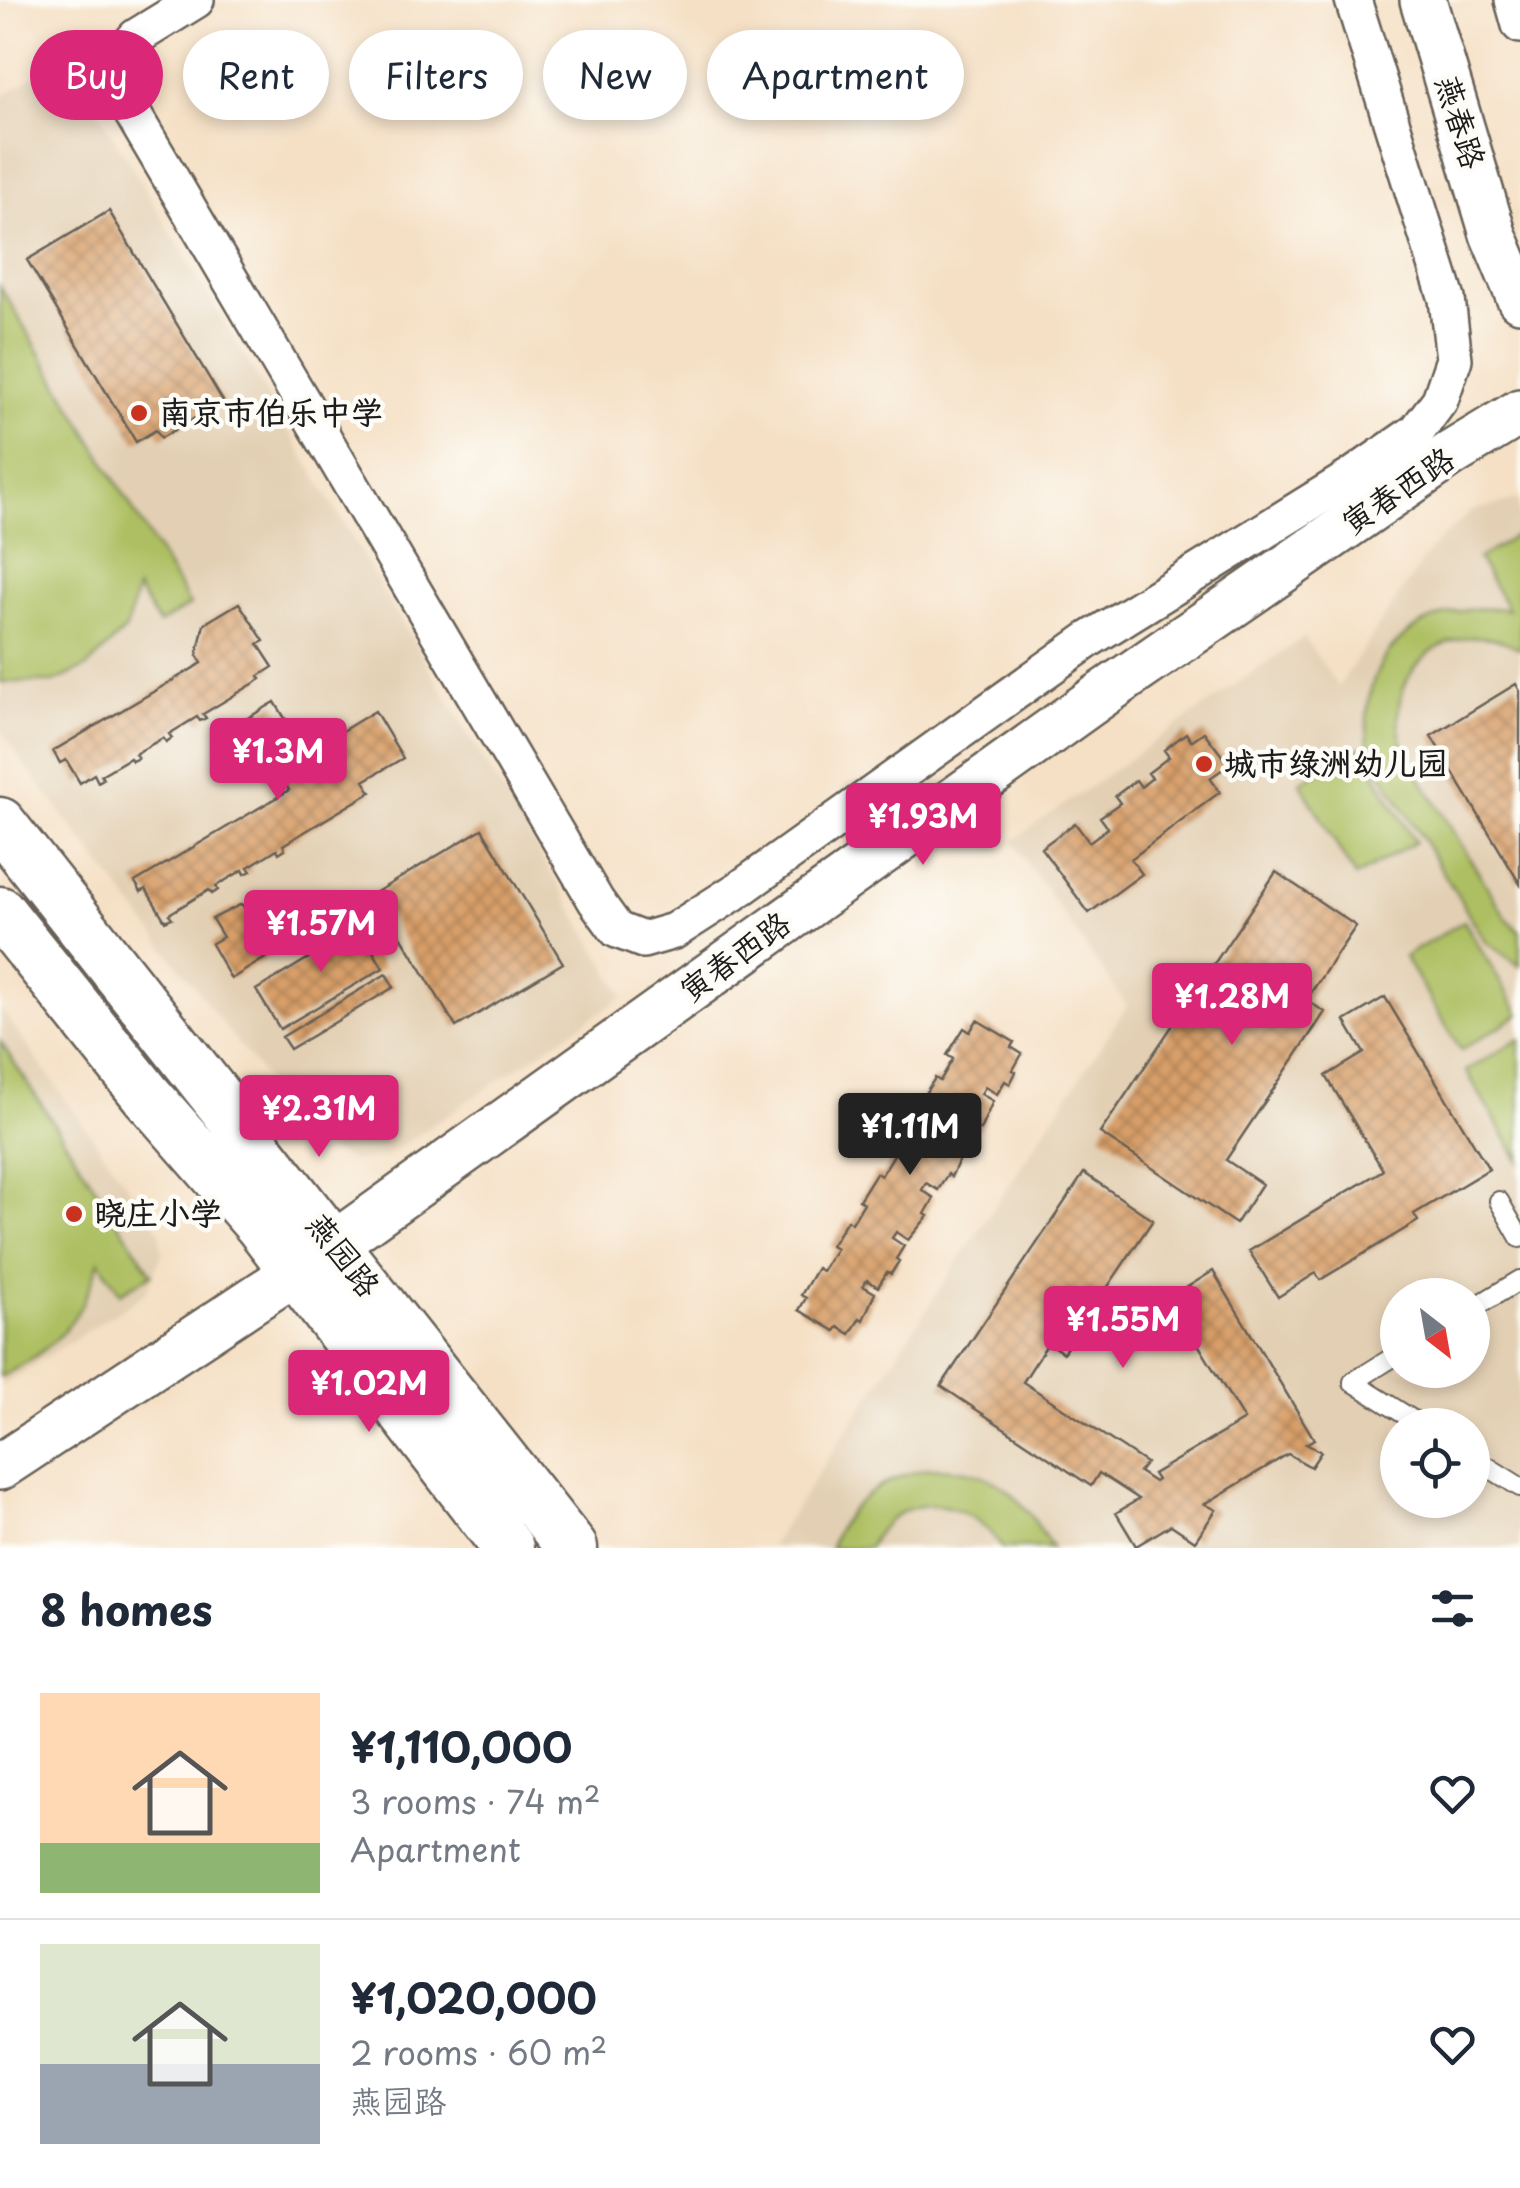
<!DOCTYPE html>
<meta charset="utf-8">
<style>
:root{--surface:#fff;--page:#f6f6f7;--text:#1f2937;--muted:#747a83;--line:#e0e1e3;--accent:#db2777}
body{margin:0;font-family:"Playpen Sans","LXGW WenKai TC",sans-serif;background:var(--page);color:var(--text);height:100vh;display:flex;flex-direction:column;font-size:38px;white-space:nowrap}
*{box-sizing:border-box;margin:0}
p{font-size:32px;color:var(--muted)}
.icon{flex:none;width:55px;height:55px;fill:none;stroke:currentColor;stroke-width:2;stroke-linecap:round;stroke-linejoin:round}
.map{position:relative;height:1548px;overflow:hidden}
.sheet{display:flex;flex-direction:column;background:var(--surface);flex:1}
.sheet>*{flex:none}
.hud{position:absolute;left:30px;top:30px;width:1000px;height:90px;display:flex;gap:20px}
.needle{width:65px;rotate:149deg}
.buttons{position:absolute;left:1380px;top:1278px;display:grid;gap:20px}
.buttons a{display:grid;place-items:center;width:110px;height:110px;border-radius:50%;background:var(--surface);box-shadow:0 5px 15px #0003;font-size:50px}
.price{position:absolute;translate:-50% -85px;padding:0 22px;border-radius:10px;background:var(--accent);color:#fff;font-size:32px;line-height:65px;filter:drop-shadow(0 2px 5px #0008)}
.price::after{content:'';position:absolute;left:50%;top:60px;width:30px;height:22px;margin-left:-15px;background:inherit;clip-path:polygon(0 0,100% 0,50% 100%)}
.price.selected{background:#222;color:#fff}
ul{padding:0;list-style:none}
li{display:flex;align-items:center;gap:30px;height:250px;padding:0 40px}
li+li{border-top:2px solid var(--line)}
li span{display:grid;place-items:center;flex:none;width:280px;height:200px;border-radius:0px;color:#555}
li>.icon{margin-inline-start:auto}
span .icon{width:120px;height:120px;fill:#fffc;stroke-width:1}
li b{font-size:42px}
h2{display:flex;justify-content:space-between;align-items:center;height:120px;padding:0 40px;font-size:42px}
.pill{padding:0 35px;border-radius:45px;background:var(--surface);box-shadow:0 5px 15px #0003;font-size:35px;line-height:90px}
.pill.selected{background:var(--accent);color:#fff}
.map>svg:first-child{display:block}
.built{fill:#e3d0b4;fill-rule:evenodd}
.pitch{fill:#adbf62;stroke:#646e3f;stroke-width:2.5}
.building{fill:url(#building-cross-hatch)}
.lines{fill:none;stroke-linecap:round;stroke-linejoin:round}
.service-casing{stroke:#686157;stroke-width:22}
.minor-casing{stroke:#686157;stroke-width:40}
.tertiary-casing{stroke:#686157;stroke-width:50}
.secondary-casing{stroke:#686157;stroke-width:55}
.service{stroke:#fff;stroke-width:18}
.minor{stroke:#fff;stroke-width:35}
.tertiary{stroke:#fff;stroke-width:45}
.secondary{stroke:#fff;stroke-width:50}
.poi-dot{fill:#c8321e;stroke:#fdfcf7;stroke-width:4}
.labels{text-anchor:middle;stroke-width:9;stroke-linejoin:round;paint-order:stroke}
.street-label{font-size:32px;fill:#1c1c1c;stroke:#fdfcf7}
.poi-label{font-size:32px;font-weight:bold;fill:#1c1c1c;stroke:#fdfcf7;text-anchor:start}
</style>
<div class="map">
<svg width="1520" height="1548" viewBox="0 0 1520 1548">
<defs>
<pattern id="building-cross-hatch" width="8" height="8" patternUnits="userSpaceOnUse" patternTransform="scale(2.5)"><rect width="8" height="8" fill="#d89f69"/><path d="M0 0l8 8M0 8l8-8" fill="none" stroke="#ae8156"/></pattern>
</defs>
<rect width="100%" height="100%" fill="#fdfcf7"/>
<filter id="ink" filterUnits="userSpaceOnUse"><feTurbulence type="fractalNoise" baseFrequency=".01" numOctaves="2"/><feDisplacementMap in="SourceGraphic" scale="20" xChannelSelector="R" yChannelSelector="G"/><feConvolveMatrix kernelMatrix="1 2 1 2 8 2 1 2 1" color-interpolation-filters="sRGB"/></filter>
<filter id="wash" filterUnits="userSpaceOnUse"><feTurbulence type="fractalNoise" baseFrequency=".0048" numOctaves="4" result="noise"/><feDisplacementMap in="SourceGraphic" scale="40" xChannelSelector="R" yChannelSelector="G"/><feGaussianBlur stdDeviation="2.25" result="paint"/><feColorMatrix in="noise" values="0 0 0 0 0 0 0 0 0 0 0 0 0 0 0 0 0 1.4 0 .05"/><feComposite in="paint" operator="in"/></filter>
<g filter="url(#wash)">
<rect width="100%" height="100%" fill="#f5e0c5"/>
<!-- built -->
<path class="built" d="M66 56 624 996 383 1158 352 1161 328 1149 302 1127 21 760 0 729V98Z
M1520 499V1548H769L1127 1006 1012 841 1304 637 1338 687 1430 549 1471 511ZM1398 1295H1472V1370H1398ZM1398 1425H1472V1500H1398Z
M0 1008 160 1231 162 1255 146 1293 0 1387Z"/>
<!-- pitch -->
<path class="pitch" d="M0 286 190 605 159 624 137 589 126 629 87 667 54 682H0Z
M1515 536 1520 544V649C1495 634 1465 633 1439 647 1409 664 1393 699 1400 733 1404 758 1422 780 1435 801 1459 841 1483 880 1508 920L1520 931V966L1486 942 1370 754C1352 658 1415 601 1508 609L1478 559Z
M1360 747 1415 842 1355 877 1300 782Z
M1464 921 1520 1014 1461 1050 1404 957Z
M1520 1039V1162L1466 1071Z
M0 1041 152 1274 120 1293 99 1261C82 1320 55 1350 0 1377Z
M931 1468C999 1468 1019 1494 1052 1548H1002C970 1495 898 1487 868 1548H830C845 1501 885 1477 931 1468Z"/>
<g id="blocks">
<!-- building -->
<path class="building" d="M109 211 223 401 161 438 156 430 136 442 27 260Z
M239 603 264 641 258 644 273 667 259 676 261 679 203 714 206 718 200 721 197 717 169 734 172 738 166 742 163 738 135 754 138 758 132 761 130 758 101 775 103 779 98 782 94 774 80 783 66 760 60 763 53 751 202 663 197 655 204 624Z
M1516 684 1520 691V884L1431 736Z
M275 702 306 753 375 711 403 758 364 781 371 792 283 845 285 849 279 853 277 849 248 867 251 871 245 874 243 870 216 886 218 890 212 894 209 890 169 914 172 918 165 921 146 889 141 892 135 882 289 790 277 771 264 779 249 754 243 758 237 748 257 737 246 719Z
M1204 732 1229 765 1210 778 1220 792 1131 859 1142 874 1089 913 1041 848 1075 823 1089 842 1108 828 1100 817 1120 803 1115 796 1136 780 1141 787 1152 778 1148 773 1169 757 1164 750 1186 733 1191 741Z
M482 829 563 963 456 1027 375 893Z
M1276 872 1356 926 1306 1000 1325 1012 1226 1160 1262 1184 1236 1224 1100 1133Z
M242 904 272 954 231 979 211 944 223 937 212 919Z
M346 906 383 968 280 1029 256 990 345 936 332 915Z
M386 974 394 987 290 1049 282 1037Z
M1385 997 1489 1169 1414 1214 1418 1221 1320 1280 1316 1273 1278 1297 1249 1251 1383 1170 1326 1076 1364 1053 1345 1021Z
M977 1020 1014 1042 1011 1047 1022 1054 1013 1070 1016 1072 1010 1084 1005 1081 997 1094 985 1087 981 1094 993 1101 980 1130 976 1128 967 1142 955 1135 952 1141 964 1149 951 1177 948 1174 938 1190 926 1183 922 1190 934 1198 925 1214 928 1216 908 1240 896 1232 892 1238 904 1246 896 1259 899 1261 891 1274 887 1272 878 1287 867 1280 863 1286 875 1293 863 1320 860 1318 850 1334 838 1327 835 1331 799 1310 806 1298 801 1295 817 1268 822 1271 836 1249 831 1246 847 1220 852 1223 864 1203 859 1200 876 1173 881 1176 895 1153 890 1150 906 1123 911 1127 924 1106 919 1103 935 1078 940 1081 953 1059 947 1055 964 1028 970 1032Z
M1084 1173 1153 1220 1063 1353 1048 1343 1023 1382 1146 1463 1139 1472 1154 1482 1157 1480 1153 1474 1244 1420 1170 1298 1213 1271 1314 1439 1306 1444 1321 1452 1311 1467 1288 1454 1205 1504 1216 1510 1195 1541 1171 1525 1136 1546 1116 1513 1139 1499 1099 1473 1091 1486 941 1386Z"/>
</g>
</g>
<g filter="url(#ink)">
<use href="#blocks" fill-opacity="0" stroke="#686157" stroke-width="2.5"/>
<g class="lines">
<defs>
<path id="service" d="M1499 1201 1520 1238
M1472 1309 1520 1280
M1398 1354 1353 1382 1421 1425
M1472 1457 1520 1487"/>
<path id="minor" d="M196 0 136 37 116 61 117 87 596 901 617 930 643 940 674 931 741 888 1088 640 1351 477 1417 431 1440 400 1454 359 1447 299 1353 0
M1513 0 1520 25"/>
<path id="tertiary" d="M1423 0 1493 234 1520 299
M0 1467 294 1273 1100 696 1451 454 1520 412"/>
<path id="secondary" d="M0 823 572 1548
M0 912 148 1097 260 1225 508 1548"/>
</defs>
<!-- service casing -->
<use href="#service" class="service-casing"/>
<!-- minor casing -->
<use href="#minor" class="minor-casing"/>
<!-- tertiary casing -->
<use href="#tertiary" class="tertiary-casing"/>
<!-- secondary casing -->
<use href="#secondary" class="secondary-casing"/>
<!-- service -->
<use href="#service" class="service"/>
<!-- minor -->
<use href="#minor" class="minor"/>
<!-- tertiary -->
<use href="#tertiary" class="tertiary"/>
<!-- secondary -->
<use href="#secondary" class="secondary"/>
</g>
</g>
<!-- markers -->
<g class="poi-dot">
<circle cx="139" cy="413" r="10"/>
<circle cx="1204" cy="764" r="10"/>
<circle cx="74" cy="1214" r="10"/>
</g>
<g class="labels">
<!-- street labels -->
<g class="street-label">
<text transform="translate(1460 122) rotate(73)" y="11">燕春路</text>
<text transform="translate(1398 491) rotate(-34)" y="11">寅春西路</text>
<text transform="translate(735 957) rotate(-36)" y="11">寅春西路</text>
<text transform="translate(343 1255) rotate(52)" y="11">燕园路</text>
</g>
<!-- poi labels -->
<g class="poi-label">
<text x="159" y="424">南京市伯乐中学</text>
<text x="1224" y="775">城市绿洲幼儿园</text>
<text x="94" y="1225">晓庄小学</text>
</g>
</g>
</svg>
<div class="buttons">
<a><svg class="needle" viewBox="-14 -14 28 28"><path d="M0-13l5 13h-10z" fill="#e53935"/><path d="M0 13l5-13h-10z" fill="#747a83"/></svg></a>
<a><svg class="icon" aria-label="locate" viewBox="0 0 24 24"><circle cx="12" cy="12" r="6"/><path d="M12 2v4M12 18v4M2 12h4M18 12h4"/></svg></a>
</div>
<b class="price" style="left:278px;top:803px">¥1.3M</b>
<b class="price" style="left:923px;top:868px">¥1.93M</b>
<b class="price" style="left:321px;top:975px">¥1.57M</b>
<b class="price" style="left:1232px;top:1048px">¥1.28M</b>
<b class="price" style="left:319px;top:1160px">¥2.31M</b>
<b class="price selected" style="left:910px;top:1178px">¥1.11M</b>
<b class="price" style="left:1123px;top:1371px">¥1.55M</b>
<b class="price" style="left:369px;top:1435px">¥1.02M</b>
<div class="hud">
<a class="pill selected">Buy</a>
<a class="pill">Rent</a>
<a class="pill">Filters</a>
<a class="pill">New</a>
<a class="pill">Apartment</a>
</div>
</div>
<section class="sheet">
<h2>8 homes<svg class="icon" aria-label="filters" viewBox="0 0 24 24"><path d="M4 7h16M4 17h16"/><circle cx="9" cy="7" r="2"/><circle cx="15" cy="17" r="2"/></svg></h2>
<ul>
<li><span style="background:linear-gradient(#ffd9b3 75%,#8fb573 0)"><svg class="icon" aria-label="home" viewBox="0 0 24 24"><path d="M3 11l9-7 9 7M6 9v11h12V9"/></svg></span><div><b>¥1,110,000</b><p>3 rooms · 74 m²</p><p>Apartment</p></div><svg class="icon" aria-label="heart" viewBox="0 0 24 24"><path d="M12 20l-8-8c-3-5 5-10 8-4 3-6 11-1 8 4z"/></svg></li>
<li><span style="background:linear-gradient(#dfe7d0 60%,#9aa5b1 0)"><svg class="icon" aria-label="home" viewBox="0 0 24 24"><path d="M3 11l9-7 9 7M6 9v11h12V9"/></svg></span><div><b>¥1,020,000</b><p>2 rooms · 60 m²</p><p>燕园路</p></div><svg class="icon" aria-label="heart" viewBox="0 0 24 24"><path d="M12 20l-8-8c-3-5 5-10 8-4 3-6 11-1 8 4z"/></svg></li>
</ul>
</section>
